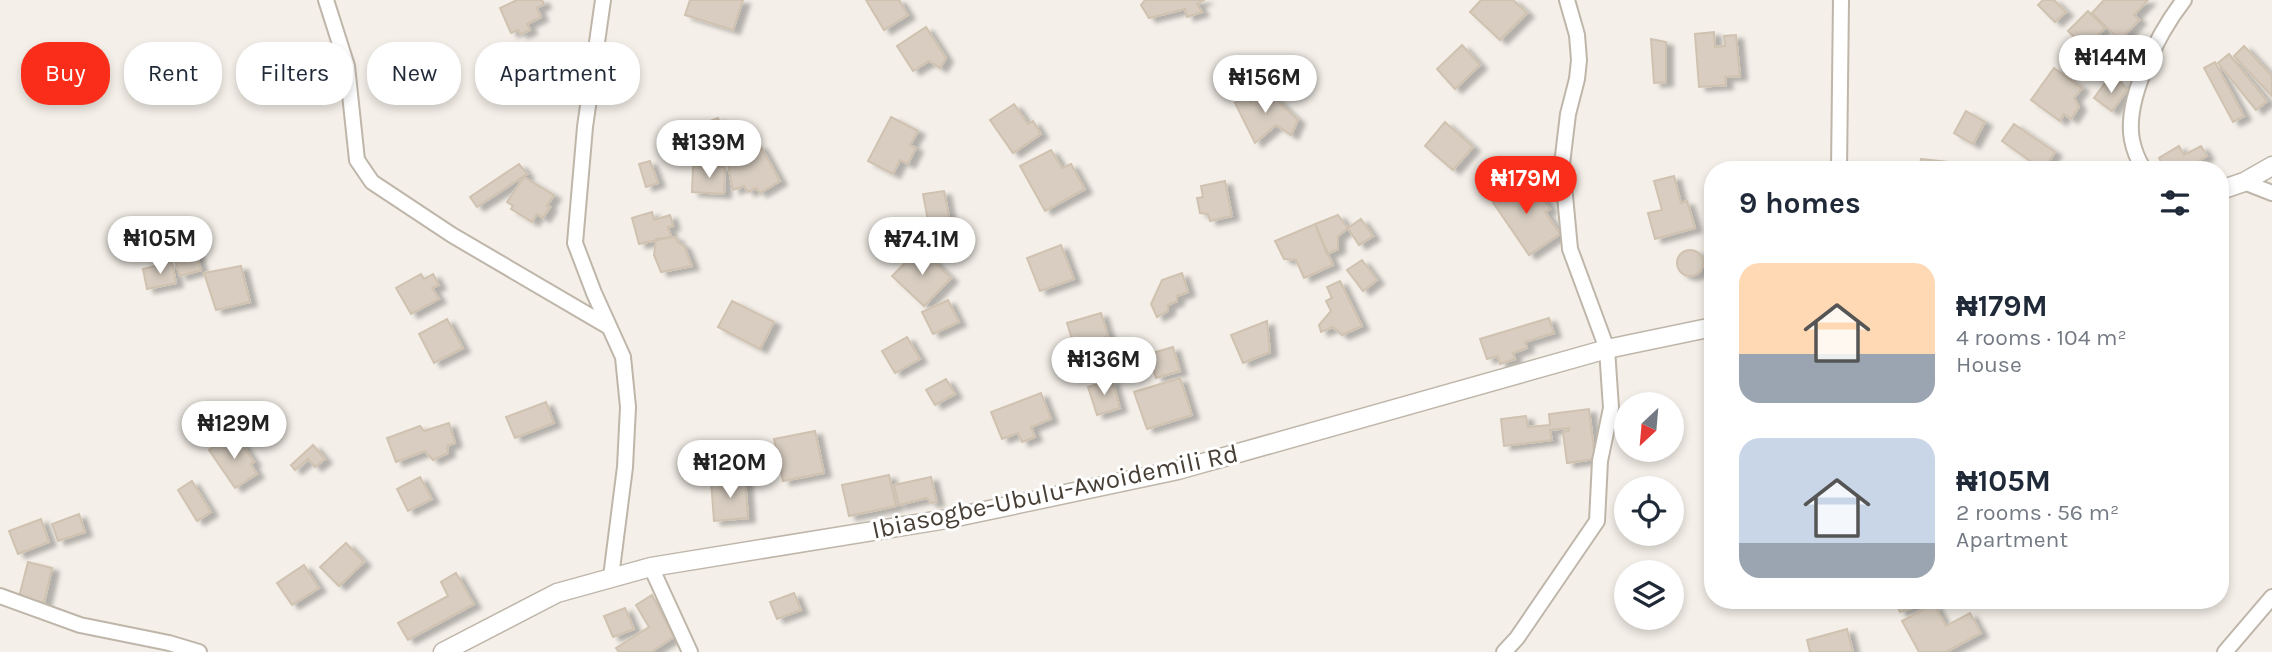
<!DOCTYPE html>
<meta charset="utf-8">
<style>
:root{--surface:#fff;--page:#f2f2f3;--text:#1f2937;--muted:#747a83;--accent:#f92d19}
body{margin:0;font-family:Karla,sans-serif;background:var(--page);color:var(--text);height:100vh;display:flex;flex-direction:column;font-size:26px;white-space:nowrap}
*{box-sizing:border-box;margin:0}
p{font-size:23px;color:var(--muted)}
.icon{flex:none;width:38px;height:38px;fill:none;stroke:currentColor;stroke-width:2;stroke-linecap:round;stroke-linejoin:round}
.map{position:relative;flex:1;overflow:hidden}
.drawer{position:absolute;left:1704px;top:161px;width:525px;height:448px;display:flex;flex-direction:column;background:var(--surface);border-radius:28px;box-shadow:0 4px 10px #0003}
.drawer>*{flex:none}
.guide{position:absolute;left:21px;top:42px;width:665px;height:63px;display:flex;gap:14px}
.needle{width:46px;rotate:206deg}
.fabs{position:absolute;left:1614px;top:392px;display:grid;gap:14px}
.fabs a{display:grid;place-items:center;width:70px;height:70px;border-radius:50%;background:var(--surface);box-shadow:0 4px 10px #0003;font-size:35px}
.price{position:absolute;translate:-50% -60px;padding:0 16px;border-radius:24px;background:#fff;color:#222;font-size:23px;line-height:46px;filter:drop-shadow(0 2px 4px #0008)}
.price::after{content:'';position:absolute;left:50%;top:42px;width:21px;height:16px;margin-left:-10px;background:inherit;clip-path:polygon(0 0,100% 0,50% 100%)}
.price.selected{background:var(--accent);color:#fff}
ul{padding:0;list-style:none}
li{display:flex;align-items:center;gap:21px;height:175px;padding:0 35px}
li span{display:grid;place-items:center;flex:none;width:196px;height:140px;border-radius:21px;color:#555}
li>.icon{margin-inline-start:auto}
span .icon{width:84px;height:84px;fill:#fffc;stroke-width:1}
li b{font-size:30px}
h2{display:flex;justify-content:space-between;align-items:center;height:84px;padding:0 35px;font-size:30px}
.chip{padding:0 24px;border-radius:28px;background:var(--surface);box-shadow:0 4px 10px #0003;font-size:24px;line-height:63px}
.chip.selected{background:var(--accent);color:#fff}
.map>svg:first-child{display:block}
.building{fill:#d8cdc0;stroke:#d0c2b0;stroke-width:2;filter:url(#shadow)}
.lines{fill:none;stroke-linecap:round;stroke-linejoin:round}
.minor-casing{stroke:#bfb6aa;stroke-width:18}
.tertiary-casing{stroke:#bfb6aa;stroke-width:21}
.minor{stroke:#fff;stroke-width:14}
.tertiary{stroke:#fff;stroke-width:18}
.labels{text-anchor:middle;stroke-width:6;stroke-linejoin:round;paint-order:stroke}
.street-label{font-size:26px;fill:#473f36;stroke:#fff}
</style>
<div class="map">
<svg width="2272" height="652" viewBox="0 0 2272 652">
<defs>
<filter id="shadow"><feDropShadow dx="7" dy="4" stdDeviation="2" flood-color="#0004"/></filter>
</defs>
<rect width="100%" height="100%" fill="#f4efe8"/>
<!-- building -->
<path class="building" d="M517 0H542L544 4 537 8 541 17 527 24 530 30 521 34 518 30 511 33 500 8Z
M690 0H743L733 30 685 15Z
M866 0H899L908 15 884 30Z
M1145 0H1204L1197 4 1202 12 1187 17 1185 9 1149 18 1141 5Z
M1481 0H1513L1527 13 1500 40 1470 12Z
M2043 0H2054L2066 12 2055 22 2038 5Z
M2104 0H2148L2134 15 2139 20 2120 40 2092 13Z
M2088 11 2105 28 2085 48 2068 31Z
M926 27 946 58 940 68 929 61 913 71 897 46Z
M1714 32 1715 47 1725 46 1724 36 1736 35 1740 76 1725 77 1726 85 1699 87 1695 34Z
M1651 39 1666 42V82L1654 83Z
M1462 45 1480 65 1455 89 1437 69Z
M2244 46 2272 76V96L2234 56Z
M2229 54 2267 101 2256 110 2218 63Z
M2215 62 2244 116 2233 122 2204 68Z
M2054 68 2082 88 2074 98 2079 107 2071 119 2064 114 2060 121 2031 100Z
M2121 81 2127 90 2112 111 2094 98 2105 83 2114 89Z
M1262 86 1298 120 1291 135 1276 125 1255 143 1235 103 1242 95 1251 102Z
M1014 104 1028 124 1033 121 1041 134 1013 153 990 120Z
M1966 111 1985 122 1973 144 1954 133Z
M891 117 918 131 910 145 916 148 908 164 900 160 893 174 868 161Z
M718 118 724 134 678 151 672 135Z
M1445 122 1473 147 1453 170 1425 146Z
M2014 124 2055 152 2043 170 2002 141Z
M760 145 780 181 760 193 756 188 748 192 744 186 733 190 727 160Z
M2179 146 2184 155 2201 146 2207 156 2192 165 2194 170H2165L2159 158Z
M1051 150 1062 168 1071 164 1085 189 1045 211 1020 166Z
M1921 159 1957 163 1956 170H1919Z
M650 161 658 183 646 187 639 164Z
M519 164 527 174 477 207 470 197Z
M693 166 725 167 724 194 692 192Z
M1674 176 1681 203 1687 201 1695 228 1655 239 1648 213 1662 210 1654 181Z
M524 177 554 195 547 206 550 207 543 218 537 214 532 222 511 209 513 206 507 202Z
M1521 177 1536 199 1541 196 1550 209 1545 212 1560 234 1529 255 1490 198Z
M1225 181 1232 216 1210 221 1208 214 1200 213 1197 198 1203 197 1201 186Z
M944 191 949 217 928 221 923 194Z
M652 212 654 220 670 215 673 226 668 227 671 237 639 244 632 218Z
M1338 215 1348 228 1338 236V249L1327 254 1315 224Z
M1361 219 1373 236 1359 245 1348 228Z
M1315 224 1333 265 1304 278 1296 260 1284 259 1275 241Z
M190 232 201 270 180 276 168 239Z
M676 237 678 242 684 246 692 266 661 272 654 255 656 239Z
M1061 245 1074 279 1040 291 1027 258Z
M920 248 951 278 924 306 892 276Z
M1677 263a13 13 0 1 1 26 0a13 13 0 1 1-26 0Z
M1362 260 1377 280 1363 291 1347 270Z
M172 262 176 283 147 289 143 269Z
M241 266 250 302 216 310 204 273Z
M1182 273 1188 292 1177 296V301L1168 305V311L1157 317 1151 304 1162 280Z
M421 274 424 279 433 274 439 285 432 288 439 299 411 314 396 288Z
M1340 281 1362 326 1342 335 1333 327 1321 332 1319 325 1331 311 1326 301 1332 298 1327 287Z
M948 300 959 322 933 334 922 312Z
M732 301 774 322 760 349 718 327Z
M1101 313 1108 336 1105 337 1108 347 1104 348 1103 354 1087 359 1086 355 1081 356 1078 348 1075 349 1067 323Z
M1549 318 1554 333 1525 342 1527 348 1513 353 1515 359 1500 364 1498 356 1487 359 1480 339Z
M447 319 463 348 434 363 419 334Z
M1267 321 1270 352 1243 363 1231 335Z
M907 337 920 359 895 373 882 351Z
M1173 347 1180 371 1156 378 1149 354Z
M1180 378 1192 415 1147 429 1134 392Z
M946 379 955 394 935 405 926 390Z
M1112 380 1120 408 1097 415 1088 387Z
M1041 393 1051 419 1031 427 1035 437 1022 442 1018 433 1002 439 991 412Z
M546 402 554 423 515 438 506 417Z
M1589 409 1595 459 1567 463 1563 432 1569 431V428L1550 430 1552 440 1504 446 1501 419 1526 416 1528 427 1550 425 1549 414Z
M449 423 455 443 447 446 448 453 433 460 425 451 396 462 387 438 420 426 424 431Z
M815 431 824 473 783 481 774 439Z
M230 436 236 444 240 441 254 462 251 464 257 474 235 488 209 450Z
M313 445 325 459 315 467 308 459 295 470 291 465Z
M889 475 896 506 849 516 842 485Z
M420 477 432 499 408 511 397 489Z
M931 477 937 502 931 503 927 498 899 505 894 485Z
M745 478 748 518 714 521 711 481Z
M192 481 211 512 197 521 178 490Z
M79 514 85 532 58 541 52 524Z
M41 519 49 542 18 554 9 531Z
M346 543 364 562 339 586 320 567Z
M28 562 52 568 44 603 19 597Z
M304 565 319 588 292 605 277 583Z
M456 573 474 604 408 640 398 623 448 596 441 582Z
M794 593 801 610 777 619 770 602Z
M652 595 674 637 651 652H619L616 648 649 627 636 605Z
M1894 600H1930L1931 601 1900 612Z
M1934 604 1946 626 1970 613 1981 633 1946 652H1919L1902 621Z
M625 608 634 629 613 637 604 616Z
M1847 629 1853 652H1810L1807 640Z"/>
<g class="lines">
<defs>
<path id="minor" d="M326 0 347 66 357 160 372 182 452 235 609 327
M603 0 585 127 575 243 594 293 623 357 628 407 625 467 611 577
M1839 170 1841 0
M2144 170C2138 160 2134 151 2132 140 2124 99 2159 32 2184 0
M2244 182 2272 193
M651 567 690 652
M0 596 80 625 169 643 199 652
M1504 652 1517 638 1597 521 1600 461 1611 408 1607 349 1570 249 1562 164 1568 114 1577 79 1579 60 1577 35 1567 0
M2225 652 2272 597"/>
<path id="tertiary" d="M2221 190 2244 182 2272 166
M443 652 557 593 651 567 947 519 1178 470 1607 349 1713 327"/>
</defs>
<!-- minor casing -->
<use href="#minor" class="minor-casing"/>
<!-- tertiary casing -->
<use href="#tertiary" class="tertiary-casing"/>
<!-- minor -->
<use href="#minor" class="minor"/>
<!-- tertiary -->
<use href="#tertiary" class="tertiary"/>
</g>
<g class="labels">
<!-- street labels -->
<g class="street-label">
<text transform="translate(1055 491) rotate(-12)" y="9">Ibiasogbe-Ubulu-Awoidemili Rd</text>
</g>
</g>
</svg>
<div class="fabs">
<a><svg class="needle" viewBox="-14 -14 28 28"><path d="M0-13l5 13h-10z" fill="#e53935"/><path d="M0 13l5-13h-10z" fill="#747a83"/></svg></a>
<a><svg class="icon" aria-label="locate" viewBox="0 0 24 24"><circle cx="12" cy="12" r="6"/><path d="M12 2v4M12 18v4M2 12h4M18 12h4"/></svg></a>
<a><svg class="icon" aria-label="layers" viewBox="0 0 24 24"><path d="M12 4l9 5-9 5-9-5zM3 14l9 5 9-5"/></svg></a>
</div>
<b class="price" style="left:2111px;top:95px">₦144M</b>
<b class="price" style="left:1265px;top:115px">₦156M</b>
<b class="price" style="left:709px;top:180px">₦139M</b>
<b class="price selected" style="left:1526px;top:216px">₦179M</b>
<b class="price" style="left:160px;top:276px">₦105M</b>
<b class="price" style="left:922px;top:277px">₦74.1M</b>
<b class="price" style="left:1104px;top:397px">₦136M</b>
<b class="price" style="left:234px;top:461px">₦129M</b>
<b class="price" style="left:730px;top:500px">₦120M</b>
<div class="guide">
<a class="chip selected">Buy</a>
<a class="chip">Rent</a>
<a class="chip">Filters</a>
<a class="chip">New</a>
<a class="chip">Apartment</a>
</div>
<section class="drawer">
<h2>9 homes<svg class="icon" aria-label="filters" viewBox="0 0 24 24"><path d="M4 7h16M4 17h16"/><circle cx="9" cy="7" r="2"/><circle cx="15" cy="17" r="2"/></svg></h2>
<ul>
<li><span style="background:linear-gradient(#ffd9b3 65%,#9aa5b1 0)"><svg class="icon" aria-label="home" viewBox="0 0 24 24"><path d="M3 11l9-7 9 7M6 9v11h12V9"/></svg></span><div><b>₦179M</b><p>4 rooms · 104 m²</p><p>House</p></div></li>
<li><span style="background:linear-gradient(#c9d6e8 75%,#9aa5b1 0)"><svg class="icon" aria-label="home" viewBox="0 0 24 24"><path d="M3 11l9-7 9 7M6 9v11h12V9"/></svg></span><div><b>₦105M</b><p>2 rooms · 56 m²</p><p>Apartment</p></div></li>
</ul>
</section>
</div>
